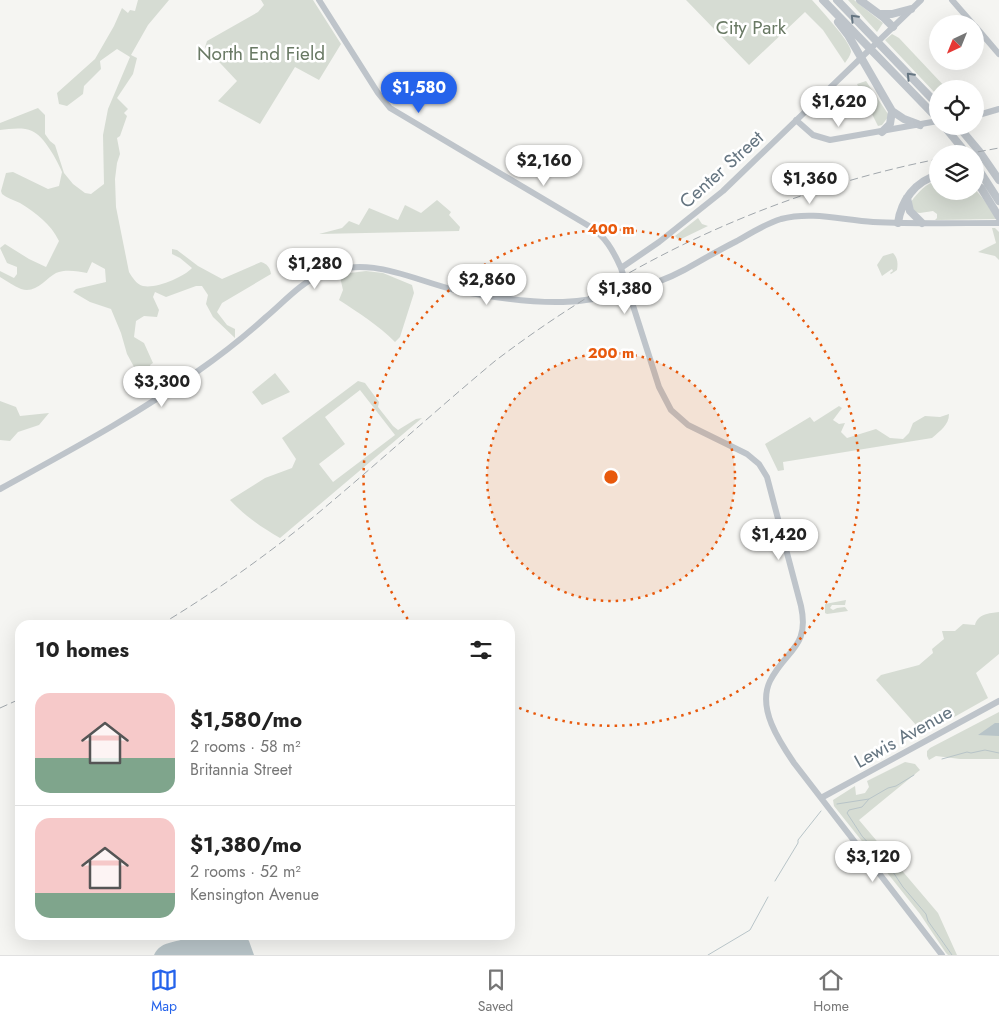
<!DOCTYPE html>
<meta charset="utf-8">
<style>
:root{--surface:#fff;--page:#f2f2f2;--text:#222;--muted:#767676;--line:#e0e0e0;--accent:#2563eb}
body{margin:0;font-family:Jost,sans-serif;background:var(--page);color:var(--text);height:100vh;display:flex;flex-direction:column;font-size:19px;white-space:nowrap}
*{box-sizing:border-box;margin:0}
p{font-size:16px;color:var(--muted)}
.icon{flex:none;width:28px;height:28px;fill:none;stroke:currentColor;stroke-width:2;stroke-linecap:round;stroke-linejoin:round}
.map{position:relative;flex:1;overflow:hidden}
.sheet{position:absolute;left:15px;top:620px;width:500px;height:320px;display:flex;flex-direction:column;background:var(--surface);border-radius:15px;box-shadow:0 5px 20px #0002}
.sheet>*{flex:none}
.needle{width:32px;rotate:223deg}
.fabs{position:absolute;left:929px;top:15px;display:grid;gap:10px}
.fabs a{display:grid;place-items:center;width:55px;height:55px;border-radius:50%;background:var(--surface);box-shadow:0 5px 20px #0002;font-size:25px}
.price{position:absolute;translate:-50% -42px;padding:0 11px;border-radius:18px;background:#fff;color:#222;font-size:16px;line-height:32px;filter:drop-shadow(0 1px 2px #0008)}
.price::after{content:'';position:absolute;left:50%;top:30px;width:15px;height:11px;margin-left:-8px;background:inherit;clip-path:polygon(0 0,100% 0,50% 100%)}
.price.on{background:var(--accent);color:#fff}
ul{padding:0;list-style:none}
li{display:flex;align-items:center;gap:15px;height:125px;padding:0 20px}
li+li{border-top:1px solid var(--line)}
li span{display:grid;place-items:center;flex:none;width:140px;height:100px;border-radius:15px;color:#555}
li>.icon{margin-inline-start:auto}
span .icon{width:60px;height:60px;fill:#fffc;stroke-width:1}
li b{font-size:21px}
h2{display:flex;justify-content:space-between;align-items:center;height:60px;padding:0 20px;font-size:21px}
.tabs{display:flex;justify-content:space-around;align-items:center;height:70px;border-top:1px solid var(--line);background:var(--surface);font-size:14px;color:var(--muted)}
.tabs a{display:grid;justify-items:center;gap:2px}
.tabs .on{color:var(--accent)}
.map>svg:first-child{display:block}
.green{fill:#d6dcd3;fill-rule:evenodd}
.water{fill:#b8c4c8}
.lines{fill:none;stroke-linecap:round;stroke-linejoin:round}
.stream{stroke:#b8c4c8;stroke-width:1}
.secondary{stroke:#bec4ca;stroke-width:6}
.highway{stroke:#bec4ca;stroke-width:8}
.rail{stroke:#a1a7ac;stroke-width:1;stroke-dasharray:8 4;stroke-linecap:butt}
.oneway{stroke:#657581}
.ring{fill:none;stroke:#e8590c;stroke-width:2.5;stroke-dasharray:2.5 5}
.labels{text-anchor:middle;stroke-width:5;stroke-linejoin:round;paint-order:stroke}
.park-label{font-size:19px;fill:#697964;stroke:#fff}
.street-label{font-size:19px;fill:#657581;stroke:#fff}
.centre{fill:#e8590c;stroke:#fff;stroke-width:2.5}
.ring-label{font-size:15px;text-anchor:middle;font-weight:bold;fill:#e8590c;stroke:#fff;stroke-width:5;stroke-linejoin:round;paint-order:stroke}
</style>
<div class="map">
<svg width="999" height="955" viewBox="0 0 999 955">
<rect width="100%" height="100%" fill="#f5f5f2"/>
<!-- green -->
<path class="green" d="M138 0H169L148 25 131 55 137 58 133 74 117 98 128 109 124 113 127 116 120 136 117 138 120 154 117 163 115 179 116 207 129 272C132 277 137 285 143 286 156 289 184 277 192 268L180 258 172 254V249L177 250 198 266 222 279 261 262C267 264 270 267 271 274L222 303 217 312 227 325 235 329V338L213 317 206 304 208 295 202 286H196L166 297 155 292 153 297 159 310 157 317 144 316 136 321 134 337 144 343 153 363 150 365C153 371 154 377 159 381L151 386 143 374 139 376 127 354 121 333 111 309 90 302 73 292 76 289 106 282 105 269 92 262 87 273C78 271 65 269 56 273 45 279 36 294 21 289 14 286 7 281 0 277V271L14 278 17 274V267L7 263 0 248 5 244 29 259 46 267 59 241C51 224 36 213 20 203 14 200 7 198 2 194L1 191 6 173 13 172 48 189 59 186 62 172C57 160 44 136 32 131 23 127 10 129 0 130V123L38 108 45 115V134L50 141 55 145 64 173 73 184 85 193 91 194 104 184 103 135 108 109 130 57 117 49 100 61 101 69 84 86 83 94 67 106 59 104 57 93 95 59 114 26 122 8 128 13 130 10 135 11Z
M261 0H313L341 44 319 80 295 67 260 124 218 101 237 81 205 47 207 41 258 12 264 5Z
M686 0H812C819 8 852 43 851 52 850 56 847 60 845 63L823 30 805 12 749 65Z
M848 0H854L883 23 877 32Z
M892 34 899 38 947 89H938L937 95 885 40Z
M866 81 888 114V117L882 125 878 126 857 84Z
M937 180 938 191H975V189L984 200 997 219 935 220 937 218V214L933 211 920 213 914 212 911 202C918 192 926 184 937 180Z
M437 200 451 212 449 215 460 227 459 231 319 234 342 228 349 221 359 225 369 208 398 220 405 205 421 213Z
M698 218 702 224 708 226 679 240 675 236Z
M992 228H995L999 232V260L995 256 978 252 996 243Z
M893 253C898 258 898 264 897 270L891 274 890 273 893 271 892 269 882 276 877 265 883 256Z
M366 271 383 273 412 285 414 293 400 337 395 342C378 325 359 313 339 300L343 290 340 277 326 279 342 274Z
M275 373 290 392 262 405 252 392Z
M358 381 365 383 379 402 378 407 393 426 398 430 416 419 422 418 280 538C261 527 245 516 230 500L265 478 292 468 296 459 282 438ZM360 390 395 435 333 482 319 464 345 444 325 417Z
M0 401 16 407 20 416 49 413 39 425 18 432 10 441 0 440Z
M839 406 842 408 833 420 839 424 845 423 841 432 847 438 876 429 890 438 903 439 909 433 913 423 925 416 940 417 949 414C949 425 940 431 932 438L783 462 784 470 778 471 765 444 810 417 814 422Z
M846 600 845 605H832L830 608 833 610 837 608 845 607 848 611 827 614 825 613V604Z
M999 612V654L976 673 988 698 924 734 876 680 881 675 919 665 933 653 932 649 944 639 942 631H955L963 624 975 625C978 614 989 613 999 612Z
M999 712V759H960L936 756 929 760 927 756V751L930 748Z
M905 762 915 764 920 770 859 820 938 913 957 955H948L946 953 920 914 834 806 833 800 855 786 856 795 865 793 869 787 867 781Z"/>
<!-- water -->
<path class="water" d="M995 723H999V736L978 735Z
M192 935H245L249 941 254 955H154C161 939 179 944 192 935Z"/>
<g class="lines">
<!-- stream -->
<path class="stream" d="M942 759 967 752 971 753 985 750 999 753
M869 799 862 807 849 810 847 813 862 836 889 866 903 887 926 914 928 921 952 955
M837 804 869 799 888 788 896 786 914 775
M775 881 798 843V840L821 811
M708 955 750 930 768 897"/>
<!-- secondary -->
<path class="secondary" d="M319 0 378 93 390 108 589 226C605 236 613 250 621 268L659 387 671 410 688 425 747 454 759 464 767 477 801 606C810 648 786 649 770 681 757 708 779 741 794 763L942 955
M952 0 973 24
M975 26 999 54
M975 116 999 109
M796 120 813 135 830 140 938 121
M621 268 659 242 723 191 921 0
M0 489C67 452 135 416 198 371 221 355 244 337 266 317 284 302 300 283 322 274 370 255 410 279 455 290 490 297 528 303 563 302 599 301 653 287 684 270 702 260 719 250 737 241 751 233 765 224 781 219 812 211 842 220 873 222 915 224 957 223 999 223
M821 798 999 701"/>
<!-- highway -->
<path class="highway" d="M823 0 938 119
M837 0 938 105
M860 0 883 17 893 27
M881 14H892L911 9
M838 22 848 35 892 111 904 119 920 125
M944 126 967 154
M958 126 979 151 999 180
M882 132 890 124 892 111
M975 164 999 201
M975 183 981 188 999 217
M907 198 910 211 922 223
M898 223C901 201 915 181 938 175"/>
<!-- rail -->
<path class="rail" d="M966 154 999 148
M160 625C215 592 267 555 317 514 377 464 435 411 495 361 628 260 773 192 938 159
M0 708 20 699"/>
</g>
<!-- one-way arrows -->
<defs><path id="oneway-chevron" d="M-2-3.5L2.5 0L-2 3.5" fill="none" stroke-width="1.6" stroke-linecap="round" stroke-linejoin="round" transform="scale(1.25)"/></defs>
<g class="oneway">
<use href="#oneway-chevron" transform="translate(854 18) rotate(-134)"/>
<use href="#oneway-chevron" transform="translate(910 76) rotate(-134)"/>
</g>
<!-- distance rings -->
<circle cx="611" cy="477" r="124" fill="#e8590c" fill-opacity=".12"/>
<g class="ring">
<circle cx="611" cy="477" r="124"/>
<path d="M412 625A248 248 0 1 1 510 704"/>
</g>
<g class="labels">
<!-- park labels -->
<g class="park-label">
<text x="751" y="34">City Park</text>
<text x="261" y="60">North End Field</text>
</g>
<!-- street labels -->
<g class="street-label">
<text transform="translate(721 169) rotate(-42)" y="7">Center Street</text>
<text transform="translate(903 736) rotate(-29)" y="7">Lewis Avenue</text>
</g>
</g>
<circle cx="611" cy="477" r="8" class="centre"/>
<g class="ring-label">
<text x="611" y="234">400 m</text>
<text x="611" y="358">200 m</text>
</g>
</svg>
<div class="fabs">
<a><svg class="needle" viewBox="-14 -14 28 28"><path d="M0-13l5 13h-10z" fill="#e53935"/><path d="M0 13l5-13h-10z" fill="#767676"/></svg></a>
<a><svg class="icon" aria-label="locate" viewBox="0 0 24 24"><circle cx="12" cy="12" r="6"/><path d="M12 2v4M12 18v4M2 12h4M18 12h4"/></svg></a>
<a><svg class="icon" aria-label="layers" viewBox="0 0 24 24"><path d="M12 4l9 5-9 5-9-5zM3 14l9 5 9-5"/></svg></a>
</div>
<b class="price on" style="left:419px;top:114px">$1,580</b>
<b class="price" style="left:839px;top:128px">$1,620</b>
<b class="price" style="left:544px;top:187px">$2,160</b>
<b class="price" style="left:810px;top:205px">$1,360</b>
<b class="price" style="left:315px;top:290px">$1,280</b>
<b class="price" style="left:487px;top:306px">$2,860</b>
<b class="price" style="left:625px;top:315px">$1,380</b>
<b class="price" style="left:162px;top:408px">$3,300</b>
<b class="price" style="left:779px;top:561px">$1,420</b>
<b class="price" style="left:873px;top:883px">$3,120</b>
<section class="sheet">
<h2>10 homes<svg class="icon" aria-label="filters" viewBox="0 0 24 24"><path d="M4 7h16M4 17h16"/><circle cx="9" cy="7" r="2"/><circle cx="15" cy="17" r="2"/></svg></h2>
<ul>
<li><span style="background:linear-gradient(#f6c9c9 65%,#7fa58c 0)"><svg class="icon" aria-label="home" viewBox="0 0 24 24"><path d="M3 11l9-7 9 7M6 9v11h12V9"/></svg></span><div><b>$1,580/mo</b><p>2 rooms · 58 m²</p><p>Britannia Street</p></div></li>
<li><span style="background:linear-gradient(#f6c9c9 75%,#7fa58c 0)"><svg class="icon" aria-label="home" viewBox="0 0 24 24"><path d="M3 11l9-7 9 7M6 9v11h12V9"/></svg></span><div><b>$1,380/mo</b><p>2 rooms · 52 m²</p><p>Kensington Avenue</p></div></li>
</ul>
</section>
</div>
<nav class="tabs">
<a class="on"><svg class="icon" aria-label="map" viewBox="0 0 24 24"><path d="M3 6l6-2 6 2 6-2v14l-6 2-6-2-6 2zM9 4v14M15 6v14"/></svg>Map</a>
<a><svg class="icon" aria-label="saved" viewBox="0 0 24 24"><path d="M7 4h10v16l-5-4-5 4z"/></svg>Saved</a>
<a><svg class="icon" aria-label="home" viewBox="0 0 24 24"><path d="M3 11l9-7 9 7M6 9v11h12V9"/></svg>Home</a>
</nav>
